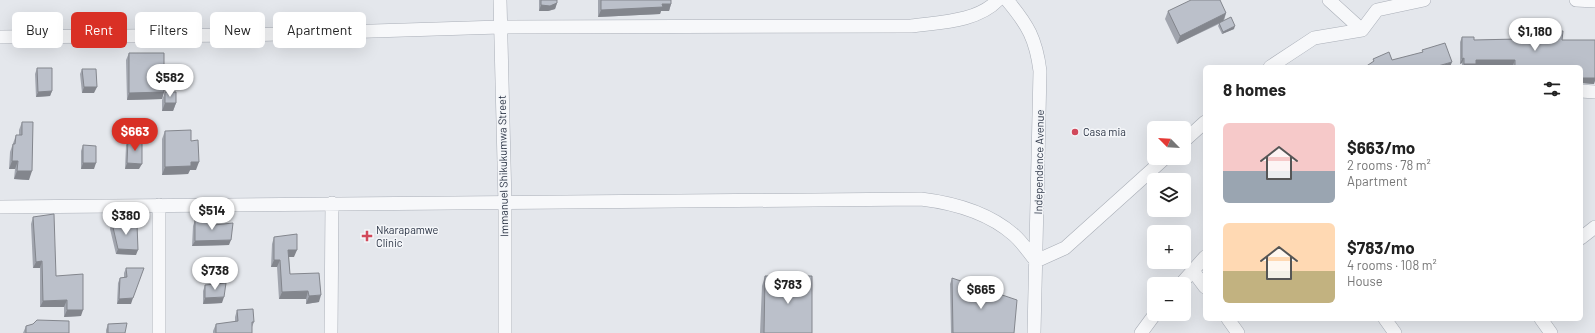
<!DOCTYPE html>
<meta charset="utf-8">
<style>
:root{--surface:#fff;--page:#f6f6f6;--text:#222;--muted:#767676;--accent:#d93025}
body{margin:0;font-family:Barlow,sans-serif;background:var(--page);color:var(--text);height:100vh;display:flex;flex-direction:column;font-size:15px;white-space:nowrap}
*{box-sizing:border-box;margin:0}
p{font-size:13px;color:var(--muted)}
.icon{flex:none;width:22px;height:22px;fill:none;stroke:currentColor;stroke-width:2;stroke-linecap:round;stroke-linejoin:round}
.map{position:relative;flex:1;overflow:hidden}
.details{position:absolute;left:1203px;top:65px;width:380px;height:256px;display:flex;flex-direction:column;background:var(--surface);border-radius:6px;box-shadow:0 4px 16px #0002}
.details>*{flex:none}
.guide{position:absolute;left:12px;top:12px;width:380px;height:36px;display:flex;gap:8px}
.needle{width:26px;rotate:294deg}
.fabs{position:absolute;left:1147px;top:121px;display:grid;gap:8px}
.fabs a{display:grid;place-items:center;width:44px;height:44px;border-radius:6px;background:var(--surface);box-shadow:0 4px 16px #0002;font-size:20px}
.price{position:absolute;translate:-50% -34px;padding:0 9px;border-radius:14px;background:#fff;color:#222;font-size:13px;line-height:26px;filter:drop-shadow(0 1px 2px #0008)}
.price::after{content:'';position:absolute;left:50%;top:24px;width:12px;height:9px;margin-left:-6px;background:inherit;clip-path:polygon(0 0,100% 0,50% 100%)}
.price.active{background:var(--accent);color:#fff}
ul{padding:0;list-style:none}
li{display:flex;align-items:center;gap:12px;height:100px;padding:0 20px}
li span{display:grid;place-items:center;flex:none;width:112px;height:80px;border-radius:6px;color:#555}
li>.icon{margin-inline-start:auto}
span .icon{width:48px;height:48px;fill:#fffc;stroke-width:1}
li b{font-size:17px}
h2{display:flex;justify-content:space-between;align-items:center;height:48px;padding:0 20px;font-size:17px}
.tag{padding:0 14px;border-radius:6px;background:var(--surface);box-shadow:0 4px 16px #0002;font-size:14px;line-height:36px}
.tag.active{background:var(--accent);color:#fff}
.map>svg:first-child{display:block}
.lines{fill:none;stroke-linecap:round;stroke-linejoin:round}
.minor-casing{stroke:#a9aeb7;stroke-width:14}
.minor{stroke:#f7f8fa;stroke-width:13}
.wall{fill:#a1a5ae}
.shaded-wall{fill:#83868d}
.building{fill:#bbc0ca;stroke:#83868d}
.poi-dot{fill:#d1495b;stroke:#f4f6f9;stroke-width:1.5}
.labels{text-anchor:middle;stroke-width:3;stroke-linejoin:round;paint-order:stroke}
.poi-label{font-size:11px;fill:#2b3445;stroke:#f4f6f9;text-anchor:start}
.street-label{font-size:11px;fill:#2b3445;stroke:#f4f6f9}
</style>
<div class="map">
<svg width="1595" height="333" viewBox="0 0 1595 333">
<rect width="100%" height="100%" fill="#e4e7ec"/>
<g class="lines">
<defs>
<path id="minor" d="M500 0 505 203V333
M1007 0C1028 25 1036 39 1040 71L1034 333
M1329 0 1362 30
M1576 0 1595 1
M0 37 246 35 500 27 911 26C940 22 977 22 998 0
M1270 67 1314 38 1362 30 1377 10 1424 0
M1581 91 1595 92
M1184 141 1205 122
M159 205V333
M0 207 921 199C954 203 989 213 1014 235 1023 243 1029 253 1036 261L1065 248 1165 158
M1581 238 1595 227
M1193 271 1205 287
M1181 284 1205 257
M1228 319 1238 333
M1385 319 1395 333
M1541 319 1551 333
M331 333 332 203
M1141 333 1155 314"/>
</defs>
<!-- minor casing -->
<use href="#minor" class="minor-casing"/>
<!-- minor -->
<use href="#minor" class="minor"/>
</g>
<!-- wall -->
<path class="wall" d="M539 0H557V3L555 9 548 11H539Z
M598 0H677H671V4L669 11H661L660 14 598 17Z
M1168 11 1226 13 1224 21 1234 29 1222 34 1218 26 1219 24 1177 44 1165 19Z
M1537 31 1562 40 1594 84 1581 83V67H1513V65H1476V67H1462V63L1460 64V42L1462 37 1474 40 1517 39 1535 37Z
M129 53 164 92 162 99 127 100 126 60Z
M37 68 52 91 50 96 36 97 35 74Z
M82 69 94 93H82L80 74Z
M165 92 176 103 173 111H162V100Z
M22 122 29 180 14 179 15 169H9L10 152 16 135H19V130Z
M165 131 191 141 196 170H190L188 174 162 175V139Z
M128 140 139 169H125L126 145Z
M83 145 94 169H81V151Z
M33 217 56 276 81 316 64 317V307H40V268H33L31 224Z
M195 220 214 225 229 245 192 246 193 226Z
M112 223 136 255 116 254 110 229Z
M274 237 294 257H289L290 274 319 302 306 304V299H279L277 267H271L272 244Z
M126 268 131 304H117L118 283 120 278 124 277V273Z
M765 276 812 333H760L762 286Z
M952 278 1014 333H951L950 284Z
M205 285 222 303 203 304V291Z
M237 310 254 322 252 327V333H213V331L216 324 235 322V317Z
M108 324 125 333H106V330Z
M26 326 69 333H23Z"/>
<!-- shaded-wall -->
<path class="shaded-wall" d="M557 3 555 9 548 11H539L541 5Z
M662 4H671L669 11H661L660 14 598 17 601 10Z
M1226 13 1223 21 1177 44 1180 36Z
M1235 26 1234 29 1222 34 1223 32Z
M1464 58 1462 63 1460 64 1462 59Z
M1476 60H1515L1513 65H1476V67H1463L1464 64Z
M1452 62 1450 67H1438V66Z
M1581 78H1595V81L1594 84 1581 83Z
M84 87H97L94 93H82Z
M52 91 50 96 36 97 38 92Z
M164 92 162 99 127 100 129 93Z
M165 103H176L173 111H162Z
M12 161H18L15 169H9Z
M191 162H199L196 170H190L188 174 162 175 165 167Z
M83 163H96L94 169H81Z
M127 163 142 164 139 169H125Z
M17 171H32L29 180 14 179Z
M231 240 229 245 192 246 195 241Z
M118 249 138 250 136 255 116 254Z
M288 250H297L294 257H286Z
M274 260H280L277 267H271Z
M42 261 40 268H33L36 262Z
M308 291 306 299H279L282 292Z
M321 295 319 302 306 304 309 296Z
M224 297 222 303 203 304 205 298Z
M133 298 131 304H117L119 299Z
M67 300 64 307H40L43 301Z
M67 310H83L81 316 64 317Z"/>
<!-- building -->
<path class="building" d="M541 0H557V3L550 6 541 5Z
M601 0H671V4H662L663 7 601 10Z
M1191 0H1220L1226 13 1180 36 1168 11Z
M1231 17 1235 26 1223 32 1219 23Z
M1537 31H1563L1562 40H1595V78H1581V67H1515V60H1476V64H1464V58L1462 59V37H1474V40L1517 39 1537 37Z
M1445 43 1452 62 1438 66V67H1365L1374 61 1373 59 1389 52 1392 60 1423 52 1422 50Z
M129 53H164V92L129 93Z
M37 68H52V91L38 92Z
M82 69H96L97 87H84Z
M165 92H176V103H165Z
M22 122H33L32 171H17L18 161H12L13 144H15L16 135H22Z
M191 130V141L198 140 199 162H191V166L165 167V131Z
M128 140H142V164L127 163Z
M83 145 96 146V163H83Z
M54 214 56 276 83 274V310H67V300L43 301 42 261 36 262 33 217Z
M195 220 213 221 214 225 233 223 231 240 195 241Z
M112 223 137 224 138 250 118 249Z
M297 234V250H288L290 274 319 273 321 295 309 296 308 291 282 292 280 260H274V237Z
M126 268H144L133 298 119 299 120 278 127 277Z
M765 276H812V333H764Z
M952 278 1017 300 1014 333H953Z
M226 283 224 297 205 298V285Z
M253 309 254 322H252V333H216V324L238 321 237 310Z
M37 320 69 321V333H26V326L33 324Z
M127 323 125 333H108V324Z"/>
<!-- markers -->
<g class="poi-dot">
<circle cx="1075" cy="132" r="4"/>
<path d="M365 230h4v4h4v4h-4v4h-4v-4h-4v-4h4z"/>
</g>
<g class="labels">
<!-- poi labels -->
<g class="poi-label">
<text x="1083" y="136">Casa mia</text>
<text x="376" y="234">Nkarapamwe<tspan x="376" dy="13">Clinic</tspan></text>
</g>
<!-- street labels -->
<g class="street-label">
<text transform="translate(1039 162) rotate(-89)" y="4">Independence Avenue</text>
<text transform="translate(503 166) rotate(-91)" y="4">Immanuel Shikukumwa Street</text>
</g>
</g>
</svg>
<div class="fabs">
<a><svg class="needle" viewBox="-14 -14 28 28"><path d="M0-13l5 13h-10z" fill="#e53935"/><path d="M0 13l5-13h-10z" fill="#767676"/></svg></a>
<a><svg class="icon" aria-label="layers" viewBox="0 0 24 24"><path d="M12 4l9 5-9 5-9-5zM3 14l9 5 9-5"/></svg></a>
<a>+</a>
<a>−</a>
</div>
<b class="price" style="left:1535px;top:52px">$1,180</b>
<b class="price" style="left:170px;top:98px">$582</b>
<b class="price active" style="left:135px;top:152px">$663</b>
<b class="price" style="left:212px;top:231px">$514</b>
<b class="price" style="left:126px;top:236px">$380</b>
<b class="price" style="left:215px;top:291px">$738</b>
<b class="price" style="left:788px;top:305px">$783</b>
<b class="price" style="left:981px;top:310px">$665</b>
<div class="guide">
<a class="tag">Buy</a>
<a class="tag active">Rent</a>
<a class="tag">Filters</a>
<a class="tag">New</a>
<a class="tag">Apartment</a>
</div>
<section class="details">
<h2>8 homes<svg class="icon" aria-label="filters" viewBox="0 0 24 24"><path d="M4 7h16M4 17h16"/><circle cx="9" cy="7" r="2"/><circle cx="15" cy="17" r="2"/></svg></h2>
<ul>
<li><span style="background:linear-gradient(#f6c9c9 60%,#9aa5b1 0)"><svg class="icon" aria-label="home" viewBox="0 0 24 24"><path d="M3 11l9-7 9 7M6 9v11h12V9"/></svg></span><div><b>$663/mo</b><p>2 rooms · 78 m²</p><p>Apartment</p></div></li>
<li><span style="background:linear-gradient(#ffd9b3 60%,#c2b280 0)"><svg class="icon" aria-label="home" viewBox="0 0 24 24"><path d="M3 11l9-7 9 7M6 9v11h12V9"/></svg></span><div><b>$783/mo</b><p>4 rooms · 108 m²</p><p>House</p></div></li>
</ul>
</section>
</div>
